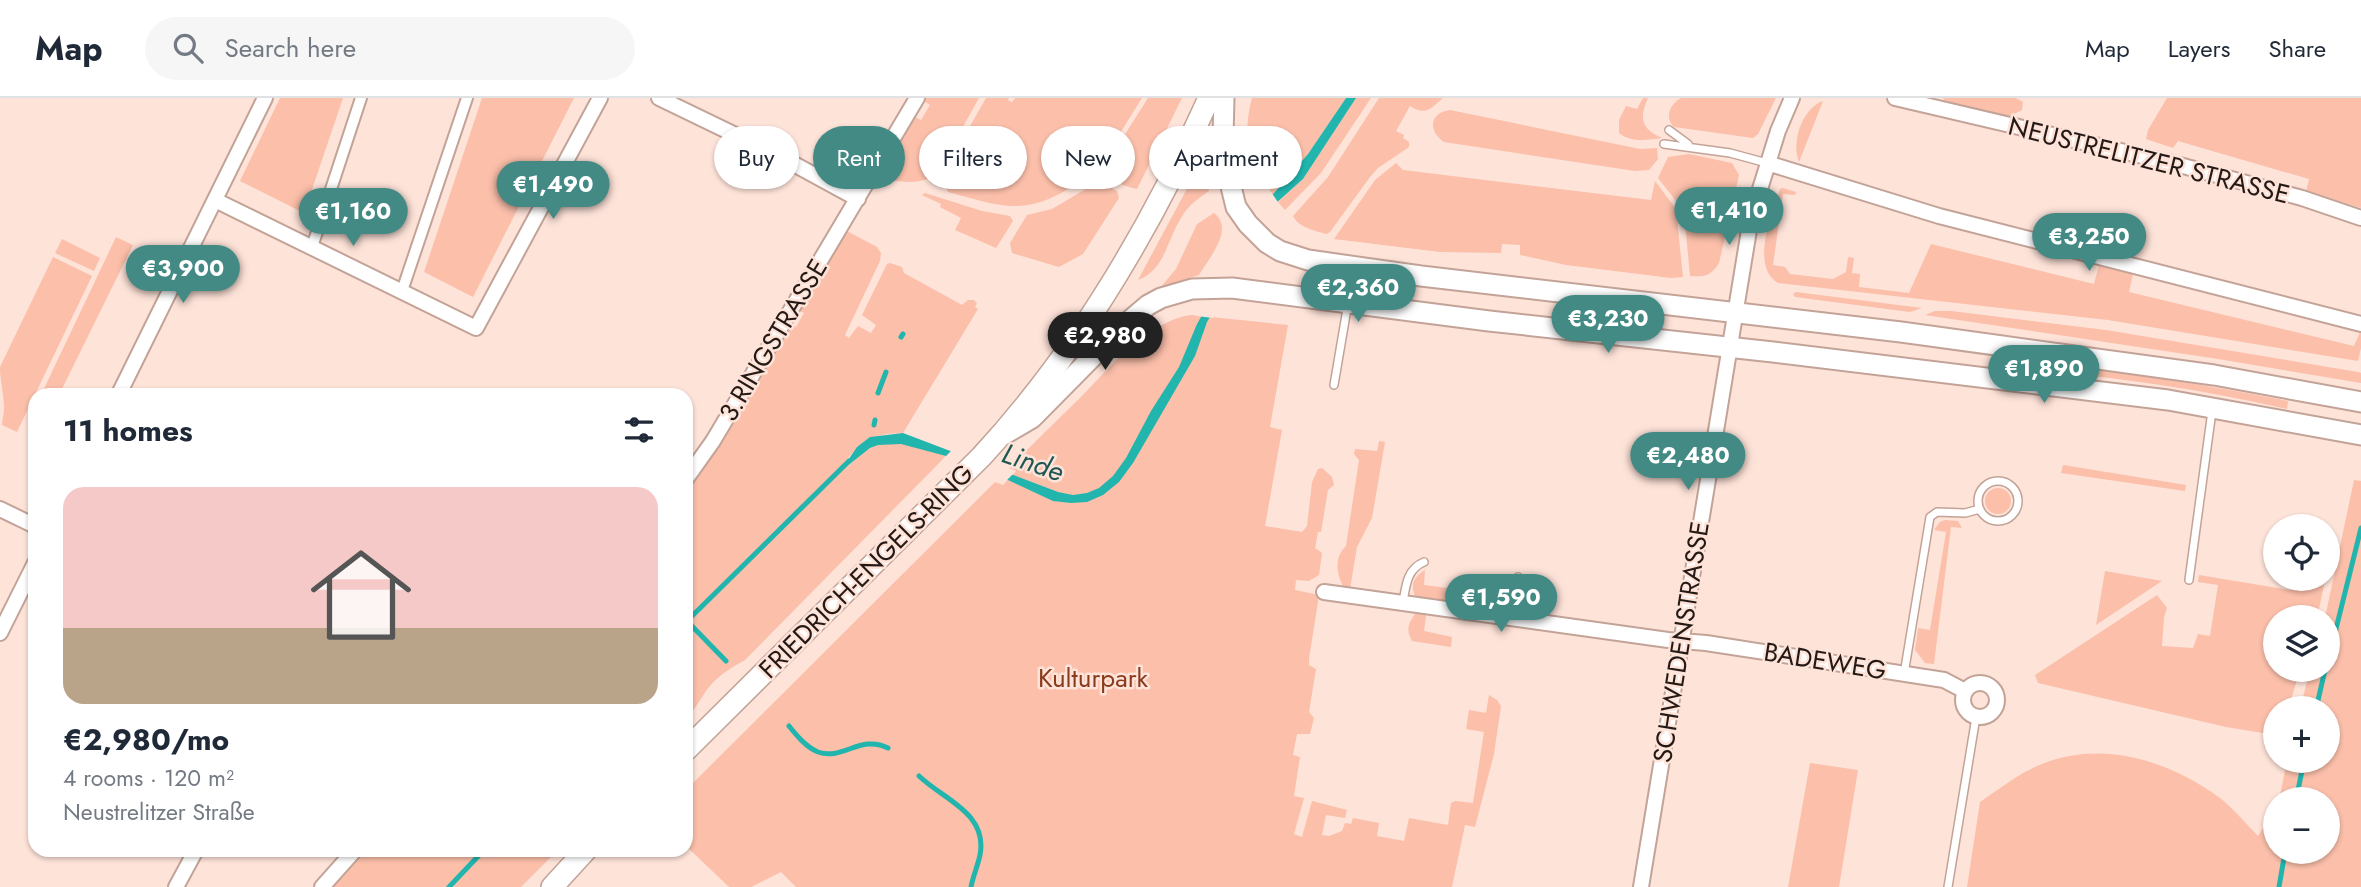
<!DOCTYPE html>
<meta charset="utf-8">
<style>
:root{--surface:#fff;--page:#f6f6f7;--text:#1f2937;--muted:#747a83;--line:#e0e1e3;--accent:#438a85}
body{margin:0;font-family:Jost,sans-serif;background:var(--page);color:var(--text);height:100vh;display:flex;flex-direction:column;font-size:26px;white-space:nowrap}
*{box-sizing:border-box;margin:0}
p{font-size:23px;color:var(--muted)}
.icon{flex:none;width:38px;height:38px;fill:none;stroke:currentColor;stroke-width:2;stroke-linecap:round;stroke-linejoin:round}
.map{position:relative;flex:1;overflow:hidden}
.sheet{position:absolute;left:28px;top:290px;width:665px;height:469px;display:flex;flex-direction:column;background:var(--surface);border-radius:21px;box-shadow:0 2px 5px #0004}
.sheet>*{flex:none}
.guide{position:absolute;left:714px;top:28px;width:665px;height:63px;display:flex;gap:14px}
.tools{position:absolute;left:2263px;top:416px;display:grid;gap:14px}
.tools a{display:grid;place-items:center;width:77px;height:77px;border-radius:50%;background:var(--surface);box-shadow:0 2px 5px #0004;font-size:35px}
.price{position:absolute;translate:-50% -60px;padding:0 16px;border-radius:24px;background:var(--accent);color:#fff;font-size:23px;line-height:46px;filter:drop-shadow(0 2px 4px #0008)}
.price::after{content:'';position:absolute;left:50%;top:42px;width:21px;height:16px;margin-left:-10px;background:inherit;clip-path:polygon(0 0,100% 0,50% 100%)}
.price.selected{background:#222;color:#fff}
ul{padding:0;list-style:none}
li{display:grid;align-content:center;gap:14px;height:371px;padding:0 35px}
li span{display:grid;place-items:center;height:217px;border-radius:21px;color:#555}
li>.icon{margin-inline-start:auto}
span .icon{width:126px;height:126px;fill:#fffc;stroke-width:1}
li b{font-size:30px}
h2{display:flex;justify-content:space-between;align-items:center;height:84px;padding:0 35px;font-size:30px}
.pill{padding:0 24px;border-radius:32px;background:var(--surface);box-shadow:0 2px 5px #0004;font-size:24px;line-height:63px}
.pill.selected{background:var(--accent);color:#fff}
header{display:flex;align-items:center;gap:42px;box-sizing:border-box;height:98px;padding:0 35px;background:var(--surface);border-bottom:2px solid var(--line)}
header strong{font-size:33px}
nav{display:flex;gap:38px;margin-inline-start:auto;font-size:24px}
.search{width:490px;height:63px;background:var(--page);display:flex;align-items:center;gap:18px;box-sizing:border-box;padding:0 24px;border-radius:38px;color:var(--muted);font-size:26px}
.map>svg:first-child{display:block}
.green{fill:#fbbfaa}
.water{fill:#21b5ae}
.pier{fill:#fee3d9}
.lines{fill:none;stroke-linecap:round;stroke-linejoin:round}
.stream{stroke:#21b5ae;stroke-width:5}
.service-casing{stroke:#c3a397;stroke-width:10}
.pedestrian-casing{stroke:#c3a397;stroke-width:14}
.minor-casing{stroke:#c3a397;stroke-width:18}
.secondary-casing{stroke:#c3a397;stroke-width:23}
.primary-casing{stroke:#c3a397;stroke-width:24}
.service{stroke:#fff;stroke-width:7}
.pedestrian{stroke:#fff;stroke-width:10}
.minor{stroke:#fff;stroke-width:14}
.secondary{stroke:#fff;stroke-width:19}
.primary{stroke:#fff;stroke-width:21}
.labels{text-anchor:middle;stroke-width:5;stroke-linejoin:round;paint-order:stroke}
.street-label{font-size:26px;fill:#251915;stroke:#fee3d9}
.park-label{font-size:26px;fill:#8b3b1d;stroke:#fee3d9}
.water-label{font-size:28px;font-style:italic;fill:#1f5753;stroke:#fee3d9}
</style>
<header>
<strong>Map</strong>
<div class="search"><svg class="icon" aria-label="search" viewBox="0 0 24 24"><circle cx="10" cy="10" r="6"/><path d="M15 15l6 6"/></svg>Search here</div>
<nav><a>Map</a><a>Layers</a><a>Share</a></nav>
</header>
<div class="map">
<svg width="2361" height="789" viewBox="0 0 2361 789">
<rect width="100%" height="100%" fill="#fee3d9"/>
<!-- green -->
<path class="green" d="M280 0H343L304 115 240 83Z
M482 0H574L473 199 424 174Z
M923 0H979L937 75C922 89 892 84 875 77L913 18 921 22 930 7 922 2Z
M986 0H1009L1008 2 1012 4 1015 0H1142L1099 69C1089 78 1079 84 1068 91 1022 119 997 107 948 94L943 85 948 67Z
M1148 0H1182L1137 91C1123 88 1111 84 1103 71Z
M1252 0H1346L1308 56 1273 97C1251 64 1241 40 1252 0Z
M1356 0H1371L1321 75 1285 112 1278 104 1303 81Z
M1379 0H1443C1430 11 1426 18 1410 8L1396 33 1404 37 1403 40 1409 44V49L1378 70 1370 79 1330 134 1327 136C1315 133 1298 129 1293 118L1328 79Z
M1643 0H1648C1639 20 1641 31 1662 40 1648 42 1631 45 1619 35V22L1626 8 1637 11Z
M1681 0H1776L1758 36 1753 40 1674 29C1664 19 1670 6 1681 0Z
M1943 0H2016L2023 4 2022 12 2008 19 1945 4Z
M2167 0H2361V110L2306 93 2309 81 2178 43 2173 50 2146 41 2148 32Z
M1823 3 1799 64C1791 45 1802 10 1823 3Z
M1450 12 1640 51 1657 50 1658 61 1649 72 1635 73 1444 44C1428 33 1429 15 1450 12Z
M1689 56 1732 65 1739 77 1719 165C1711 178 1705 179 1690 178L1686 135 1680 108 1658 80 1668 59Z
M1204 59 1209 93C1197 101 1188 108 1181 120 1167 142 1165 172 1138 182Z
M1396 65 1403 72 1651 102 1655 83 1676 111 1683 179 1671 180 1566 167 1520 157V147L1502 146 1501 155 1440 154 1334 141 1375 82Z
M1096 85H1102L1117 93 1119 100 1083 156 1059 169 1012 155 1010 145 1027 117 1052 111Z
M1783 90 1796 94 1795 97 1783 96 1773 167 1785 169 1790 176 1833 181 1846 174 1848 159 1854 160 1852 175 1860 176 1859 189 1909 195 1931 146 2094 186 2099 167 2133 176 2129 194 2354 248 2361 232V250L2358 263 2108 222 1778 185C1750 169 1772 114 1780 91Z
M925 95 982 113 1010 118 1013 123 996 150 955 132 961 120 940 109 941 106 922 97Z
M1214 115C1235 131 1209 160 1199 177L1160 190 1176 171 1197 126Z
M843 131 877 149 881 155 880 163 845 237 849 240 858 228 871 235 876 227 862 217 887 166 890 165 902 169 904 175 962 207 968 202H974L977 205 975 209 978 211 903 335C872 336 863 341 844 365L847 369C854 363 861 356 869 351 891 337 924 351 946 358L745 562C732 569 719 577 709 589 701 599 696 611 686 621V387L789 225 796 229 804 215 797 211Z
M116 139 133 147 59 297H41Z
M62 141 100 160 94 173 55 155Z
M53 159 92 178 17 334 2 327C2 322 4 316 4 310 4 297 0 283 0 269Z
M1796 194 1922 210 1910 214 1795 199 1793 196Z
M1935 213H1951L2106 232 2358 274 2361 275V285L2218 261 1925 217Z
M1191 217 1288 227 1270 329 1282 332 1265 428 1302 434 1307 428 1312 384 1318 371 1322 370 1332 379 1334 387 1328 392 1321 434H1318L1315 450 1322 455 1319 477 1309 483 1296 482 1295 492 1319 497 1309 561V567L1316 571 1309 614 1314 620 1310 636H1297L1293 657 1300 659 1294 698 1304 700 1294 736 1302 739 1312 703 1347 712 1345 720 1326 717 1322 737 1329 738 1342 733 1345 725 1351 726 1353 720 1379 725 1377 738 1404 743 1409 720 1448 727 1451 705 1455 703 1473 705 1484 634 1466 631 1469 612 1486 615 1489 597 1497 602 1501 608 1494 656 1475 729 1465 727 1452 789H796L781 774 751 789H729L686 748V692L995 384 1003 387 1016 373 1009 370C1032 347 1055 324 1079 301 1109 271 1147 223 1191 217Z
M2036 267C2121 272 2205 287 2288 303L2287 311C2205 292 2120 279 2036 273Z
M1379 343 1385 344 1372 420 1357 449 1350 491 1344 490C1336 476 1334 459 1346 448L1359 362 1354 356 1355 351 1377 353Z
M2063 367 2186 387 2185 393 2061 375Z
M2354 382 2361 383V789H1967L1980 704C1995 694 2009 683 2025 674 2090 638 2164 659 2220 700 2234 711 2246 726 2258 738L2275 711V754H2328V702H2279L2287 663H2328V611H2300L2310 572H2328V520H2325Z
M1985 403a13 13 0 1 1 26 0a13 13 0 1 1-26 0Z
M1945 422 1958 423 1962 430 1951 429 1934 566 1925 565 1915 552 1918 530 1930 532 1946 434 1934 432 1940 424Z
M1425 472 1424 487 1507 498 1510 483 1514 489 1511 507 1506 511 1415 498C1410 486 1414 479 1425 472Z
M2105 473 2162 483 2096 527Z
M2199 477 2290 492 2294 489 2295 481 2325 483 2317 520H2275V572H2300L2288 611H2275V637L2226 629 2038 585 2035 577 2157 497 2167 510 2164 519 2162 548 2193 550 2198 536 2210 538 2218 487 2198 484Z
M1417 513 1424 515 1426 518 1424 533 1452 539 1451 549 1412 543C1405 530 1409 525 1417 513Z
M1810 665 1858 672 1839 789H1788Z
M361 753H557L521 789H328Z"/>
<!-- water -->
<path class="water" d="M1346 0H1356L1303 81 1274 107 1207 224 1195 258 1133 365 1119 384 1103 397 1087 404 1071 405 1053 403 1008 382 946 358 901 346 878 347 870 350 846 369 844 368 857 349 870 339 903 335 1058 394 1073 397 1087 395 1099 390 1113 378 1126 360 1151 313 1179 269 1197 226 1268 102 1308 56Z"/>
<!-- pier -->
<path class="pier" d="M1271 94 1280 107 1219 209 1213 220 1197 218Z
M955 349 1016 373 1005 384 943 361Z"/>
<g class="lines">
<!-- stream -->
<path class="stream" d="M901 239 903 236
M878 295 886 274
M874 327 875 322
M687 523 726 563
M686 524 849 363
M2328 563 2361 430
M2316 611 2325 572
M789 628C797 638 806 649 818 654 842 663 861 636 888 650
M919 678C944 702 988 715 980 757 978 767 973 778 971 789
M2296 702 2304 663
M449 789 484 752
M2279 789 2285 754"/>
<defs>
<path id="service" d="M1669 32 1688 46
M1664 46 1730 55 1767 65
M1334 287 1348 205
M1978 403a20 20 0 1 1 40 0a20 20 0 1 1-40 0Z
M2189 482 2212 313
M1403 504C1406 487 1407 471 1424 464
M1513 520 1518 479
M1904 576 1930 419 1937 414 1965 415 1980 411
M1948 789 1976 619"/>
<path id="pedestrian" d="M312 149 361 0
M402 193 467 0"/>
<path id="minor" d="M659 0 781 59 858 101
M1895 0 2172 65 2302 100 2361 120
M1767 65 1939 118 2361 226
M215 102 476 230 600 0
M118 298 265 0
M686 381 713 343 917 0
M0 411 35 428
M1324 494 1668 542 1706 545 1944 582 1965 593
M0 535 35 465
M1963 602a17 17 0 1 1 34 0a17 17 0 1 1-34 0Z
M176 789 196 752
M322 789 355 752
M1641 789 1751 120 1778 33 1792 0"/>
<path id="secondary" d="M1224 0 1223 39 1226 68 1236 109 1248 126 1267 145 1280 153 1308 162 1421 178 1901 234 2214 277 2361 304
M1003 337 1032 320 1121 230 1148 207 1161 200 1192 191 1232 190 1489 223 1773 254 2168 302 2361 337"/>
<path id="primary" d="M686 652 981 359C1078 254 1151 130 1209 0
M552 789 586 752"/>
</defs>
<!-- service casing -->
<use href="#service" class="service-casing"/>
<!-- pedestrian casing -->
<use href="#pedestrian" class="pedestrian-casing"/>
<!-- minor casing -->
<use href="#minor" class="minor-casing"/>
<!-- secondary casing -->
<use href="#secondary" class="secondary-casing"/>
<!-- primary casing -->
<use href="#primary" class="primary-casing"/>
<!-- service -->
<use href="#service" class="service"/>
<!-- pedestrian -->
<use href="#pedestrian" class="pedestrian"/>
<!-- minor -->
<use href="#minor" class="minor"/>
<!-- secondary -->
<use href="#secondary" class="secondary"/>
<!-- primary -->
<use href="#primary" class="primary"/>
</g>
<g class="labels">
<!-- street labels -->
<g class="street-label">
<text transform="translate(2149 62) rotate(14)" y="9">NEUSTRELITZER STRASSE</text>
<text transform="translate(773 242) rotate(-59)" y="9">3.RINGSTRASSE</text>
<text transform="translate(866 473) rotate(-45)" y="9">FRIEDRICH-ENGELS-RING</text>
<text transform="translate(1681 544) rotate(-81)" y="9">SCHWEDENSTRASSE</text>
<text transform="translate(1825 563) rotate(9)" y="9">BADEWEG</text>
</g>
<!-- park labels -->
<g class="park-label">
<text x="1093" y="589">Kulturpark</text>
</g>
<!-- water labels -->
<g class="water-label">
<text transform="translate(1033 364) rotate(19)" y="10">Linde</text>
</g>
</g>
</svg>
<div class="tools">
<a><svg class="icon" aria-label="locate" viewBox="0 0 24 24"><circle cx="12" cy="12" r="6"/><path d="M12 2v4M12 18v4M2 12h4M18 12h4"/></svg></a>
<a><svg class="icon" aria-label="layers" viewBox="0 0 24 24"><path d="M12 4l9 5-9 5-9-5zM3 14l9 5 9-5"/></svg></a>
<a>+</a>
<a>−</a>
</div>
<b class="price" style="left:553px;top:123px">€1,490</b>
<b class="price" style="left:1729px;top:149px">€1,410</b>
<b class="price" style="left:353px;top:150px">€1,160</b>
<b class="price" style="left:2089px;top:175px">€3,250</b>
<b class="price" style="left:183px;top:207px">€3,900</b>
<b class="price" style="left:1358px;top:226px">€2,360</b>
<b class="price" style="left:1608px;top:257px">€3,230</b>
<b class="price selected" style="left:1105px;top:274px">€2,980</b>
<b class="price" style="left:2044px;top:307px">€1,890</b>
<b class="price" style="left:1688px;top:394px">€2,480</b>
<b class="price" style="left:1501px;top:536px">€1,590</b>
<div class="guide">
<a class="pill">Buy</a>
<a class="pill selected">Rent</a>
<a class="pill">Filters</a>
<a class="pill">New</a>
<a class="pill">Apartment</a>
</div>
<section class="sheet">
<h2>11 homes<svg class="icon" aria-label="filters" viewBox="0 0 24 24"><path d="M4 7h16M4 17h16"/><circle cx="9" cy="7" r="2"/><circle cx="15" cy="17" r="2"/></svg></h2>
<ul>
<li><span style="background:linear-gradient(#f6c9c9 65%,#b9a48a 0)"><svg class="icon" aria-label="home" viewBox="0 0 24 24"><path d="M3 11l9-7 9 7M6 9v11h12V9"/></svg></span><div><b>€2,980/mo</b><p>4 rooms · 120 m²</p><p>Neustrelitzer Straße</p></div></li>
</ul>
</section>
</div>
